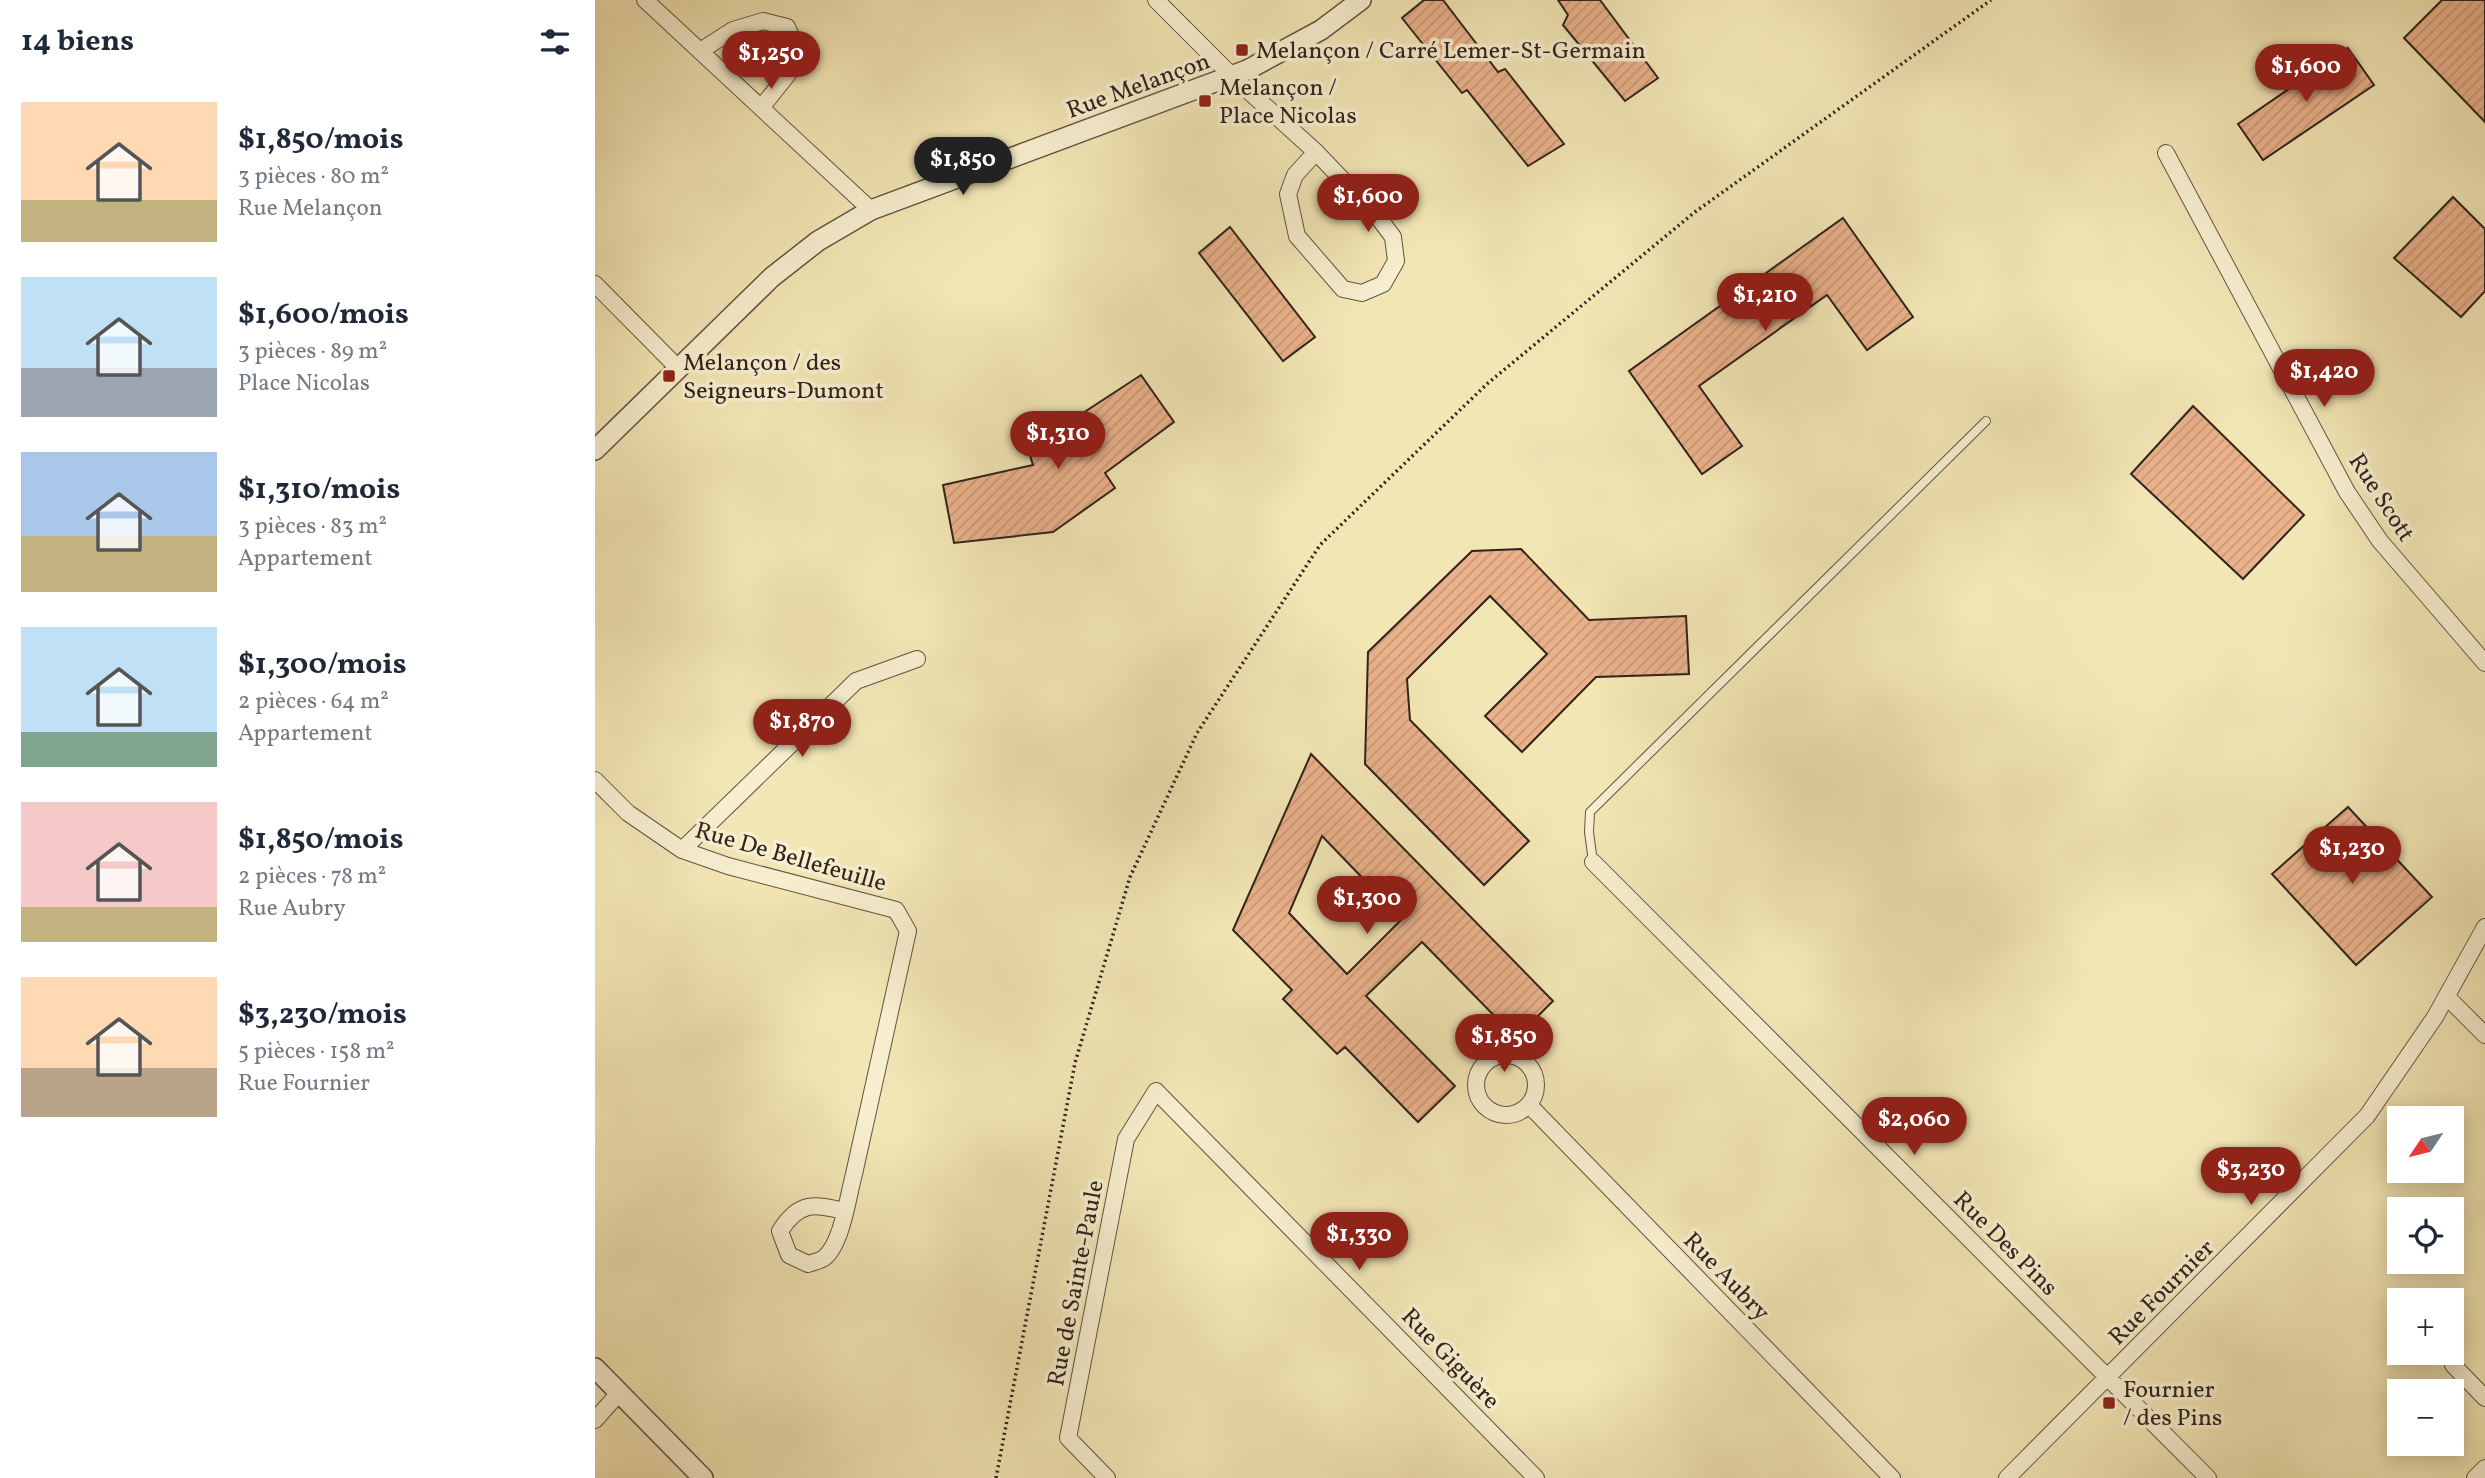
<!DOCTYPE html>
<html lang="fr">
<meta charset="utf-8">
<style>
:root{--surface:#fff;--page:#f6f6f7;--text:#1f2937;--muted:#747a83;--accent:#8f2418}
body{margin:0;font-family:Vollkorn,serif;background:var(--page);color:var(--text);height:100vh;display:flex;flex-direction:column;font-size:26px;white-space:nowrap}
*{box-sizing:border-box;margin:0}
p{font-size:23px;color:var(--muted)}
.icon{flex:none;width:38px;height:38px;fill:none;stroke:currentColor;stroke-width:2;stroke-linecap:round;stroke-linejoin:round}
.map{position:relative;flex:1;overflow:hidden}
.details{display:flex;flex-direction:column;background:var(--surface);width:595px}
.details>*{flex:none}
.needle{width:46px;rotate:235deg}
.tools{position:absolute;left:1792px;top:1106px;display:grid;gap:14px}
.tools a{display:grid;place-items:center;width:77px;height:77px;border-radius:0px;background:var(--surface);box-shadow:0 4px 18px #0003;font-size:35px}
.price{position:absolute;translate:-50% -60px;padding:0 16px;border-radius:24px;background:var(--accent);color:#fff;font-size:23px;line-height:46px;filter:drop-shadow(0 2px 4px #0008)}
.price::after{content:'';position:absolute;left:50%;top:42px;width:21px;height:16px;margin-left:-10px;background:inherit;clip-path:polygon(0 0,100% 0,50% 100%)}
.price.active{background:#222;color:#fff}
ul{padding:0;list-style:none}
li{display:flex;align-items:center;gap:21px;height:175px;padding:0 21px}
li span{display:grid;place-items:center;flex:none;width:196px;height:140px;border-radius:0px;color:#555}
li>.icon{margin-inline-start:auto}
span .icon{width:84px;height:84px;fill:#fffc;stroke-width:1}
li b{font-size:30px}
h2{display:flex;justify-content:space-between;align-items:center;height:84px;padding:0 21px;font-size:30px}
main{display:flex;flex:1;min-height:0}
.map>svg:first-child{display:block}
.building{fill:url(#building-hatch);stroke:#2f231c;stroke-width:2;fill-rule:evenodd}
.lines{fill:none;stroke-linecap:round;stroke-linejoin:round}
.service-casing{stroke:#605442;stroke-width:10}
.minor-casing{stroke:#605442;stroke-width:18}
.tertiary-casing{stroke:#605442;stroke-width:22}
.path{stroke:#2f231c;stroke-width:3.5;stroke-dasharray:2 3.5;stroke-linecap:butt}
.service{stroke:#f7efcf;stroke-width:8}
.minor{stroke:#f7efcf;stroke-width:16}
.tertiary{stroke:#f7efcf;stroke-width:19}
.poi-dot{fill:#8f2418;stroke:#f7efcf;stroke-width:2.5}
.labels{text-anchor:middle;stroke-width:7;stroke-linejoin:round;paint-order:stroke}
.poi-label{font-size:24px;fill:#2f231c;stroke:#f7efcf;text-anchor:start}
.street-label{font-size:24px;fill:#2f231c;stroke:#f7efcf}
</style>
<main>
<section class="details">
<h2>14 biens<svg class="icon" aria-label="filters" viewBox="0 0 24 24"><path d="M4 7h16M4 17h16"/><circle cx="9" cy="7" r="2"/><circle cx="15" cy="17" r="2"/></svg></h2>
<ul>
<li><span style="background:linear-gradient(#ffd9b3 70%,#c2b280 0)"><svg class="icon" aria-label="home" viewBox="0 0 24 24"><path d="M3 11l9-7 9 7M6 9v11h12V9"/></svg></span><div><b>$1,850/mois</b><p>3 pièces · 80 m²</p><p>Rue Melançon</p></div></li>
<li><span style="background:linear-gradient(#bfe0f5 65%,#9aa5b1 0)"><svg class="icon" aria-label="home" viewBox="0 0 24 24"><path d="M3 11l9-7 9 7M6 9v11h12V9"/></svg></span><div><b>$1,600/mois</b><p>3 pièces · 89 m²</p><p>Place Nicolas</p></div></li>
<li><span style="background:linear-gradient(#a9c7e8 60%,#c2b280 0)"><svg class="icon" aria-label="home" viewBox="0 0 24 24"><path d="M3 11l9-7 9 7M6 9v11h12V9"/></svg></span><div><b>$1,310/mois</b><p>3 pièces · 83 m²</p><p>Appartement</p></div></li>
<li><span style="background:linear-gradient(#bfe0f5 75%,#7fa58c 0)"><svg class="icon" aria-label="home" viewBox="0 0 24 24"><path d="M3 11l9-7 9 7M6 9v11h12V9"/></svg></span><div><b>$1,300/mois</b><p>2 pièces · 64 m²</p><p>Appartement</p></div></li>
<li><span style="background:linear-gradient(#f6c9c9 75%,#c2b280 0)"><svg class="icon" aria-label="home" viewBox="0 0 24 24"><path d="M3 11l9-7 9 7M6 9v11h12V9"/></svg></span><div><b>$1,850/mois</b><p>2 pièces · 78 m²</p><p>Rue Aubry</p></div></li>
<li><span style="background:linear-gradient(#ffd9b3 65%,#b9a48a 0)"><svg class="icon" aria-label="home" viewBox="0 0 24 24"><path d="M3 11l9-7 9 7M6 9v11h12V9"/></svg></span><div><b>$3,230/mois</b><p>5 pièces · 158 m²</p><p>Rue Fournier</p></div></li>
</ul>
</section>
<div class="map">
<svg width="1890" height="1478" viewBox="0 0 1890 1478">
<defs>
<pattern id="building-hatch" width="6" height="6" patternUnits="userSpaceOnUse" patternTransform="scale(1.75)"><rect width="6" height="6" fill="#eab18b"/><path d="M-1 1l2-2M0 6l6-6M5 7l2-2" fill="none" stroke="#c99877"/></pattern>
</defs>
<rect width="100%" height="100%" fill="#f3e6b5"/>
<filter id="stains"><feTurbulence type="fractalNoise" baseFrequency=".00286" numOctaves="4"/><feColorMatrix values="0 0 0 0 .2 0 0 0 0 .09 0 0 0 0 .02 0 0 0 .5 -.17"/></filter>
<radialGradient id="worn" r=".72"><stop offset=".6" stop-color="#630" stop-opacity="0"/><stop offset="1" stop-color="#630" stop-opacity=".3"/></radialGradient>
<!-- building -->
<path class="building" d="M829 0H848L903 72 910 69 969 144 933 166 872 90 867 93 807 18Z
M963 0H1005L1063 78 1030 101 968 25 973 15Z
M1847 0H1890V122L1809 38Z
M1753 48 1779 85 1668 160 1643 124Z
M1858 197 1890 229V291L1866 317 1799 258Z
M1248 218 1318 317 1272 350 1232 295 1104 386 1147 446 1107 474 1034 371Z
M635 227 720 337 688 361 604 253Z
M546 375 579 422 510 473 520 488 458 532 359 543 348 485 438 465 433 449Z
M1598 406 1709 515 1648 579 1536 474Z
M926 549 994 620 1091 616 1094 674 1001 677 927 752 890 716 952 654 895 596 812 679 815 720 934 841 889 885 770 764 773 652 877 551Z
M716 754 958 1001 921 1038 827 942 771 996 860 1086 823 1122 750 1047 742 1054 688 999 697 990 638 930ZM727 836 807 919 752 974 694 913Z
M1753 807 1837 897 1761 965 1677 874Z"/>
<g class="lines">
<defs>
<path id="service" d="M998 862 994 832 995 812 1391 421"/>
<path id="minor" d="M50 0 276 210
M561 0 637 76 721 152 783 217 798 237 801 261 788 284 767 293 748 289 702 236 693 194 700 175 721 152
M105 51 138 30 168 21 192 27 201 47 193 74 166 108
M1571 153 1752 492 1785 541 1890 663
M0 284 83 368
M0 780 33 813 87 850 133 866 301 910 313 931 259 1174C253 1196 247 1244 229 1258 225 1261 218 1262 213 1264L194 1255 185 1231C204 1201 218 1204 250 1211
M87 850 261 681 322 659
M998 862 1613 1478
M1852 997 1890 1035
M881 1085a30 30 0 1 1 60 0a30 30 0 1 1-60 0Z
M934 1105 1297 1478
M1858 1365 1890 1398
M0 1420 24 1393
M512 1478 473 1438 531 1139 561 1091 941 1478
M1412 1478 1772 1116 1840 1017 1890 927
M1880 1478 1890 1468"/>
<path id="tertiary" d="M0 450 177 277 223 241 276 210 652 70 726 30 766 0
M0 1368 108 1478"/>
</defs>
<!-- service casing -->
<use href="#service" class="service-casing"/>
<!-- minor casing -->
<use href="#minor" class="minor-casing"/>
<!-- tertiary casing -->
<use href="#tertiary" class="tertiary-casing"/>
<!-- path -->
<path class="path" d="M401 1478 480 1063 535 877 602 733 725 545 893 383 1100 212 1396 0"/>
<!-- service -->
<use href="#service" class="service"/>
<!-- minor -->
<use href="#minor" class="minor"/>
<!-- tertiary -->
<use href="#tertiary" class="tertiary"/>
</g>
<!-- markers -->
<g class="poi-dot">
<rect x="640" y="43" width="14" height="14" rx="3.5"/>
<rect x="603" y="94" width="14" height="14" rx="3.5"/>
<rect x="67" y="369" width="14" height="14" rx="3.5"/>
<rect x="1507" y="1396" width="14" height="14" rx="3.5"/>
</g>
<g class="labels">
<!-- poi labels -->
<g class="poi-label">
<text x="661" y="58">Melançon / Carré Lemer-St-Germain</text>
<text x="624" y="95">Melançon /<tspan x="624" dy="28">Place Nicolas</tspan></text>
<text x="88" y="370">Melançon / des<tspan x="88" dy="28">Seigneurs-Dumont</tspan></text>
<text x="1528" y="1397">Fournier<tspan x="1528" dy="28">/ des Pins</tspan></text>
</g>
<!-- street labels -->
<g class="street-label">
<text transform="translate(543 85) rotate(-20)" y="8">Rue Melançon</text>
<text transform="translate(1787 497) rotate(57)" y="8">Rue Scott</text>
<text transform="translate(196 856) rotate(16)" y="8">Rue De Bellefeuille</text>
<text transform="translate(1411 1243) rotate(45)" y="8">Rue Des Pins</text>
<text transform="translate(1132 1276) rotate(46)" y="8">Rue Aubry</text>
<text transform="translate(480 1283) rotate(-79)" y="8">Rue de Sainte-Paule</text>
<text transform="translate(1566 1292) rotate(-45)" y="8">Rue Fournier</text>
<text transform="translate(856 1358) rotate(46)" y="8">Rue Giguère</text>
</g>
</g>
<rect width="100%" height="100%" filter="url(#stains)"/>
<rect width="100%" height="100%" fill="url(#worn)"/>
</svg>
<div class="tools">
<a><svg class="needle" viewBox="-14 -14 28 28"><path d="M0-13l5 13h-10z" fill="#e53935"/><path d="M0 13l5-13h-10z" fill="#747a83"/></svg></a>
<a><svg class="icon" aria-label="locate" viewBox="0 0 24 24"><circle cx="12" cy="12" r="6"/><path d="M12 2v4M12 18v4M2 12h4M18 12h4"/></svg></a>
<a>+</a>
<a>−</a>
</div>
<b class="price" style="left:176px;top:91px">$1,250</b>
<b class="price" style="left:1711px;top:104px">$1,600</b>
<b class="price active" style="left:368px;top:197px">$1,850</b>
<b class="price" style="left:773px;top:234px">$1,600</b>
<b class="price" style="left:1170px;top:333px">$1,210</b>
<b class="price" style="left:1729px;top:409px">$1,420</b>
<b class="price" style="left:463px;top:471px">$1,310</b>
<b class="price" style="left:207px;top:759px">$1,870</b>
<b class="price" style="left:1757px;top:886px">$1,230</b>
<b class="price" style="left:772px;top:936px">$1,300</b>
<b class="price" style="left:909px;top:1074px">$1,850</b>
<b class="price" style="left:1319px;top:1157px">$2,060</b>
<b class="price" style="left:1656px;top:1207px">$3,230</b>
<b class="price" style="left:764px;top:1272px">$1,330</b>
</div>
</main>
